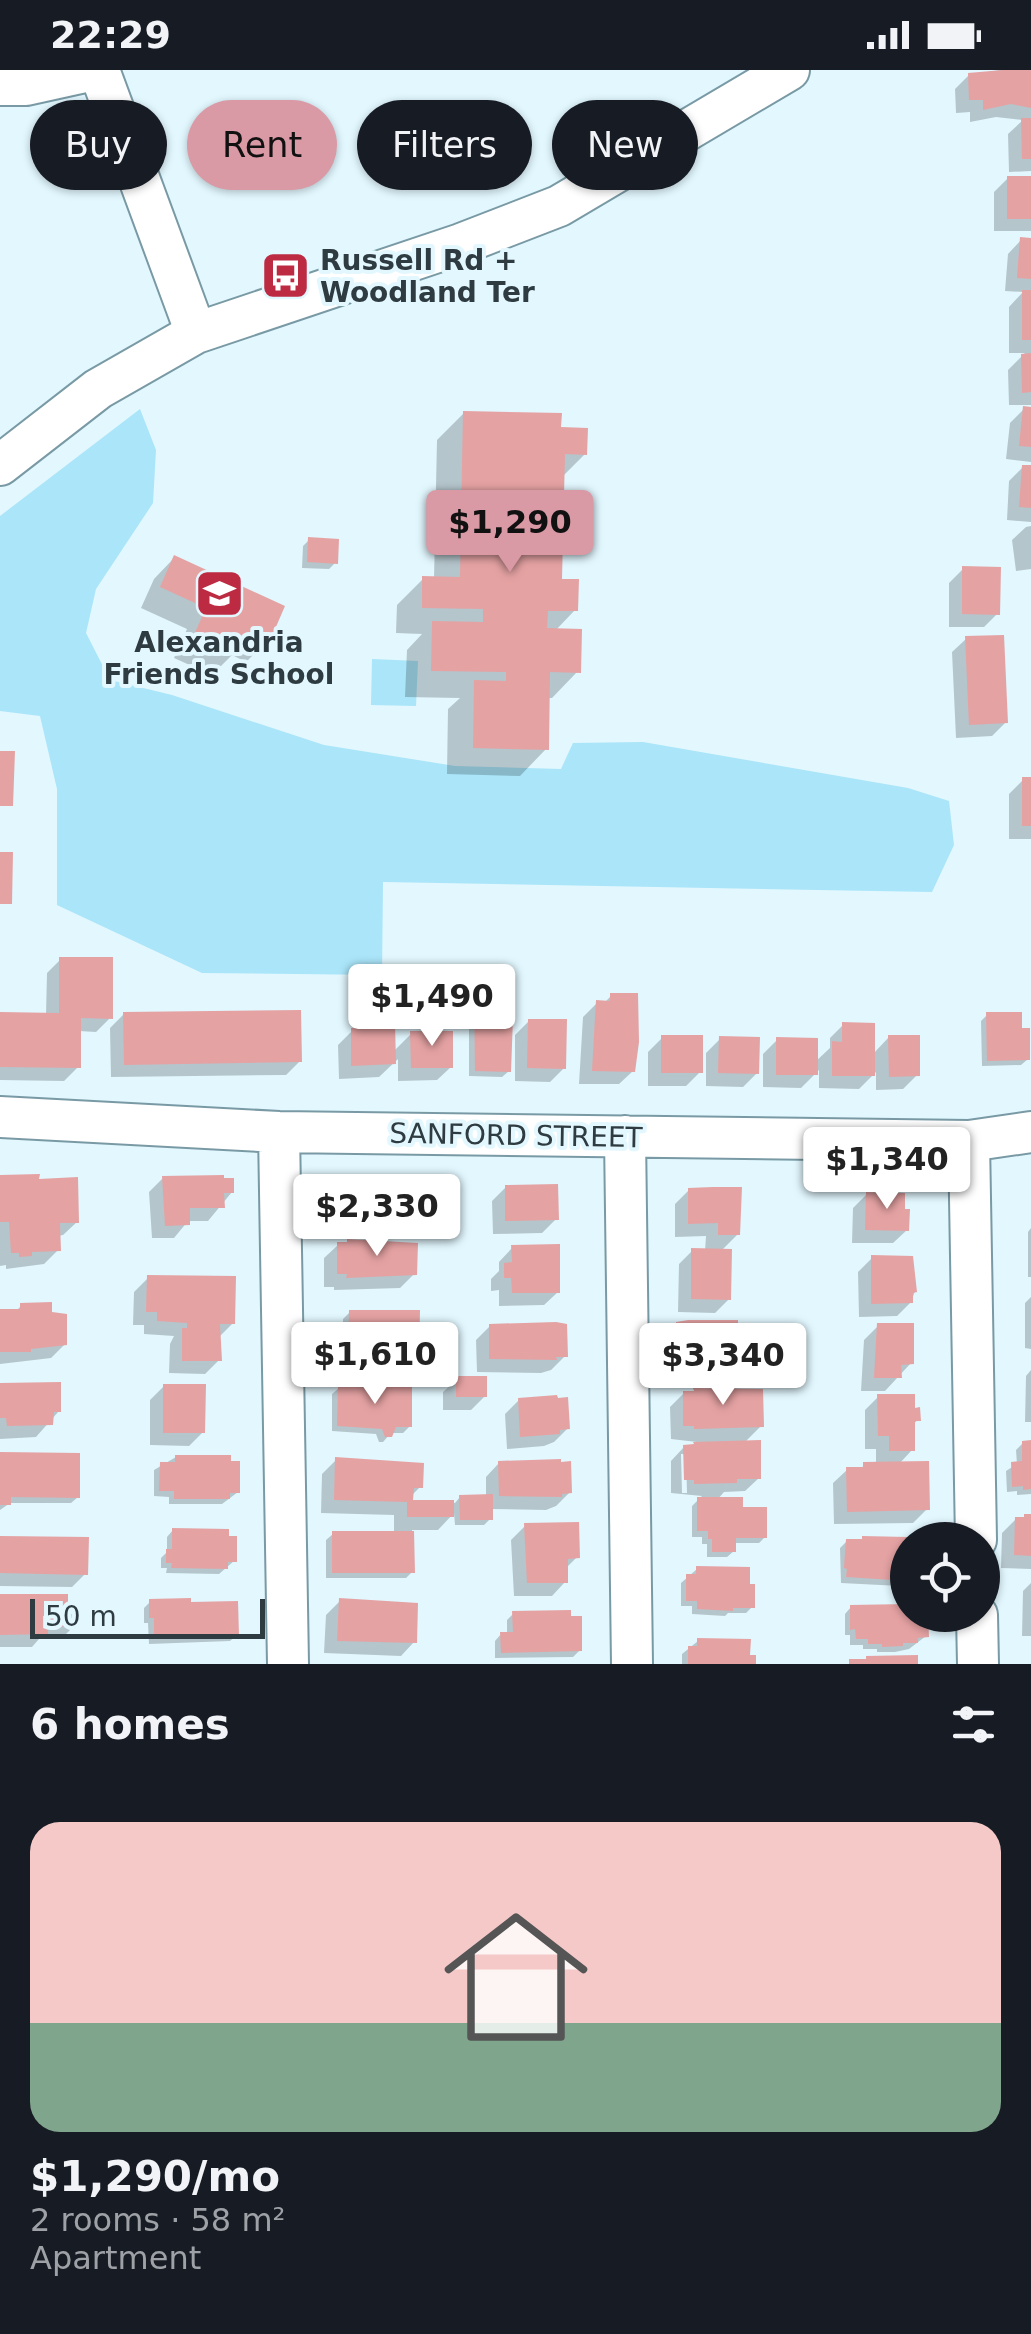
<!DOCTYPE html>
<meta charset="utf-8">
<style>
:root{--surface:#171b24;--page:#242831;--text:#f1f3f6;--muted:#9ea1a6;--line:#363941;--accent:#d999a5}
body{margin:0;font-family:"DejaVu Sans",sans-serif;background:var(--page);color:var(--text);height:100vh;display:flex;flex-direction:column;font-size:38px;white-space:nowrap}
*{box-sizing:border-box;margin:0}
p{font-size:32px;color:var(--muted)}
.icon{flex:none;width:55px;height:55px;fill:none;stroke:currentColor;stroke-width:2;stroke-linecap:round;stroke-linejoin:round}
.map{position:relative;height:1594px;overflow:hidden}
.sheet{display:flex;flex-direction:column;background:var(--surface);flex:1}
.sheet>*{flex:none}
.hud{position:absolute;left:30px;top:30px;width:972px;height:90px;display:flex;gap:20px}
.tools{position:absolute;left:890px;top:1452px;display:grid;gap:20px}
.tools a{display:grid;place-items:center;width:110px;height:110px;border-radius:50%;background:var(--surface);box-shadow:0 2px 8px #0004;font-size:50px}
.scale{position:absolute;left:30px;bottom:25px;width:235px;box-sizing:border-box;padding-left:10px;border:5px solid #2e3b40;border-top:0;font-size:28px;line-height:35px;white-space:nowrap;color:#2e3b40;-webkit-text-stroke:8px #e2f7fe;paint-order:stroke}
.price{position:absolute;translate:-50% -85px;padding:0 22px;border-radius:10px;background:#fff;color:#222;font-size:32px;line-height:65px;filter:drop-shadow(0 2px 5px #0008)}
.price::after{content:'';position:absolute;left:50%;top:60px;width:30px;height:22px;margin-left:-15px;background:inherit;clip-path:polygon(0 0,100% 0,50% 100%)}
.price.active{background:var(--accent);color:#111}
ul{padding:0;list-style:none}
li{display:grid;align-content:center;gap:20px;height:530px;padding:0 30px}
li+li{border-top:2px solid var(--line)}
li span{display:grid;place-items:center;height:310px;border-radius:30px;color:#555}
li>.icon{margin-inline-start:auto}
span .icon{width:180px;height:180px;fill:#fffc;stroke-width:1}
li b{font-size:42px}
h2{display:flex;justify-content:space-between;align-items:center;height:120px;padding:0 30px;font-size:42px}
.chip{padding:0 35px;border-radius:45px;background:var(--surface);box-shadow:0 2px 8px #0004;font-size:35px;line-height:90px}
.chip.active{background:var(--accent);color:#111}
.status{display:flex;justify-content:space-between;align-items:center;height:70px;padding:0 50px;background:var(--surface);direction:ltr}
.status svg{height:28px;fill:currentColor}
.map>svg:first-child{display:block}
.green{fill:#aae5f9}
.shadow{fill:#0003;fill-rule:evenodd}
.building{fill:#e5a2a3}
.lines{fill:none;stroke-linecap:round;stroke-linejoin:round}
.minor-casing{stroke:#799aa5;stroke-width:44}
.minor{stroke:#fff;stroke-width:40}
.labels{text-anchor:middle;stroke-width:8;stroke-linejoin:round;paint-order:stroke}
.poi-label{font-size:28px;font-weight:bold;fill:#2e3b40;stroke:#e2f7fe;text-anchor:start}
.street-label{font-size:28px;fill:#2e3b40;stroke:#e2f7fe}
</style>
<div class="status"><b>22:29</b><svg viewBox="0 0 49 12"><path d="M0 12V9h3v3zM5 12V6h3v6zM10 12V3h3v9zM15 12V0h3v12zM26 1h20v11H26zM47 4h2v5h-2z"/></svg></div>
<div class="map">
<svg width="1031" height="1594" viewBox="0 0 1031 1594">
<rect width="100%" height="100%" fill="#e2f7fe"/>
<!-- green -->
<path class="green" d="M140 339 156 380 153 433 96 519 86 563 110 610 172 625 324 675 455 696 561 699 573 673 643 672 908 718 949 731 954 775 932 822 383 812 382 905 202 903 57 835V719L40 646 0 641V446Z
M372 589 418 591 416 636 371 635Z"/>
<!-- shadow -->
<path class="shadow" d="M1000 0H1031V101L1009 102 1008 64 1023 50 996 47 970 52V42L956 43 955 19 969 5Z
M1008 108H1031V161H994V122Z
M1021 170 1031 171V335H1009L1008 300 1025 283H1009V237L1023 222 1005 221 1008 184Z
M1024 339 1031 340V392L1006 389 1010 353Z
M464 343 559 360 585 384 562 407 560 512 575 540 555 561 578 601 552 628H547L546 679 520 706 447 704 448 639 460 628 405 627 407 580 422 564 396 563 397 535 423 509H434L437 370Z
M1023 397 1031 398V452L1007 450 1009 411Z
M1031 456V499L1016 501 1012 470 1026 457Z
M309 470 335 493 329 499 302 498 303 476Z
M174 488 267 571 246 592 232 585 212 605 174 588 187 559 141 538 154 509Z
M963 499 998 543 984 557H949V513Z
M966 569 1006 652 992 666 956 668 952 582Z
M1023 710H1031V769H1009V724Z
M61 889 110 948 96 962 79 961 78 997 64 1011 0 1010V944L46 945 47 903Z
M475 924 509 1001 502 1007 469 1006V930Z
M611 926 633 1001 619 1014H579L583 947 597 933H604Z
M124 944 300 991 286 1005 111 1007 110 958Z
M987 945 1028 989 1021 995 982 996 981 951Z
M529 951 564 998 550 1012 515 1011V965Z
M843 955 873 984 889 967 917 1005 903 1019 876 1020V1002L859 1019 819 1018V1000L801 1018 763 1017V984L777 970 815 992 830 978V968Z
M380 956 393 982 411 964 451 997 437 1010 398 1011V989L379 1007 339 1009 338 975 352 961H375Z
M662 968 700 1002 686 1016H648V982Z
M720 969 757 1003 743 1017 706 1016V983Z
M0 1107 77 1152 63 1165 58 1166V1180L44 1194 6 1199V1195L0 1196Z
M163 1108 232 1122 208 1151H188L174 1168H152L149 1122Z
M340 1110 398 1123 406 1137 391 1156 333 1155 334 1116Z
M506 1117 556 1149 542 1163 493 1164 492 1131Z
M689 1120 738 1164 721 1181 729 1229 715 1243 678 1242 679 1194 692 1181H705L706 1166 675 1167V1134Z
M867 1124 907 1160 893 1173H852L853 1138Z
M1031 1158V1207H1028V1162Z
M338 1175 414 1204 400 1218 334 1220V1217H324V1188Z
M512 1178 558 1222 544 1235 499 1236V1220L491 1221V1209L499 1201V1192Z
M872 1188 915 1221 911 1232 897 1246 859 1247 858 1202Z
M148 1208 233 1253 218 1268 219 1290 205 1304 169 1303 170 1274 174 1266 144 1264V1255H133L134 1222Z
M1031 1227V1279L1025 1278V1233Z
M21 1236 50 1245 65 1274 51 1288 0 1294V1242H15Z
M350 1242 416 1291 410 1297H343V1249Z
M677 1255 736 1268 768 1284 754 1298H739L725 1314 695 1315V1301L664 1302 663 1268Z
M490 1256 565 1286 551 1300 541 1303 477 1302 476 1270Z
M878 1256 911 1293 885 1321H861L864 1270Z
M1031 1300V1352H1025L1026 1306Z
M457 1309 485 1326 471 1340H443V1322Z
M0 1316 59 1341 36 1367 0 1369Z
M164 1316 203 1362 189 1376 150 1375V1330Z
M339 1318 410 1356 403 1363H391L383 1372H379L376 1364 332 1361V1324Z
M684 1323 761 1356 744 1373 759 1408 745 1421 724 1422 717 1430 741 1439 765 1467 759 1473H733L734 1481 727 1487H707V1474H702V1467H692V1436L702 1426 671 1423V1391L684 1377H691L697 1372 671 1369 670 1337ZM681 1384H686L687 1423H682Z
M878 1327 912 1340 918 1350 912 1355V1380L899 1394 927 1439 913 1453 834 1454 833 1413 847 1400 876 1394V1379H865V1340Z
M519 1330 568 1358 554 1372 544 1376 507 1379 505 1344Z
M1023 1373H1031V1424L1017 1425V1421L1007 1422 1006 1401 1017 1394 1016 1380Z
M0 1384 78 1427 71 1433H10L0 1440Z
M176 1387 238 1422 222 1434H169V1427L154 1426V1400Z
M336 1390 420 1417 411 1426V1433H455L460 1427H486V1407L499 1393 570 1422 556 1436 546 1440 490 1439V1449L484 1455H455L454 1443 438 1460H412V1502L406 1508H326V1470L333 1464 394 1463V1445L321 1443 322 1404Z
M1031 1448V1499L1001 1498 1002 1463 1016 1449Z
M525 1456 577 1487 565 1499V1512L552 1526H514L511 1470Z
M173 1460 234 1491 219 1504 166 1503 167 1498H161V1488L167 1482V1467Z
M908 1470V1512L900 1516 841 1513 840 1478 847 1471Z
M0 1471 85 1504 72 1517 0 1516Z
M697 1499 752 1537 746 1543H728L725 1546 692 1544V1536H681V1513Z
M1031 1513V1566H1022L1023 1521Z
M0 1527 66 1547 75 1555 61 1569H39L32 1577H0Z
M340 1531 414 1572 401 1586 324 1583 326 1545Z
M150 1532 237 1565 230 1571 149 1574 148 1553H144V1538Z
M851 1537 926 1545V1566L909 1579 895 1582H877V1579H863V1575H850V1565H845V1544Z
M513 1544 568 1549 580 1580 573 1587 495 1588V1571L501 1564H507V1550Z
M698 1571 748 1587 753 1594H682V1584Z"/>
<!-- building -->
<path class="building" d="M1003 0H1031V38L1011 34 983 40V30H969L968 3Z
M1021 48H1031V89H1022Z
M1007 106H1031V149H1007Z
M1020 167 1031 168V209L1017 208Z
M1022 220H1031V270H1022Z
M1031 283V322L1022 323 1021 284Z
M1023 336 1031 337V377L1019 376Z
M463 341 562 343 561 357 588 358 587 385 565 384 562 509H579L578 541H548L547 558 582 559 581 603 550 602 549 680 473 678 474 610 506 611V602L431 601 432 551 483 552V539L422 538V506L460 507Z
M1022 395H1031V438L1019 437Z
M308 467 339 469 338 494 307 492Z
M174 485 285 536 269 573 246 562 235 586 193 567 206 538 160 517Z
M962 496 1001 497 1000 545 962 544Z
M1004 565 1008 653 969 655 965 566Z
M0 681H15L13 736H0Z
M1022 707H1031V756H1022Z
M0 782H13L12 834H0Z
M59 887H113V949L81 948V998L0 997V942L59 943Z
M474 921H514L511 1002 475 1001Z
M610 923H638L639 972 635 1002 592 1001 596 930 610 931Z
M301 940 302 992 124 995 123 942Z
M986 942H1022V958H1030V990L987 991Z
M528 949H567L566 999 527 998Z
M842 952 875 953V1006H832V971L842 972Z
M379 953H395L396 994 351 996V958H379Z
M410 961H453V998H411Z
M661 965H703V1003H661Z
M888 965H920V1006L889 1007Z
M719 966 760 967 759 1004 718 1003Z
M776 967 818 968V1005H776Z
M40 1104 39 1109 78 1107 79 1153H60L61 1181 32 1182V1186L19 1187V1183H11L9 1152H0V1105Z
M224 1105V1108H234V1123H224L225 1138H190V1155L165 1156 162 1106Z
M366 1106 401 1108 400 1120H408V1138H400V1151L338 1150 339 1107Z
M558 1114 559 1150 505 1151V1115Z
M713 1117H742L740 1165H718V1153L688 1154V1118Z
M866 1122 905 1123V1139H910L909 1161 865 1160Z
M347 1169 418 1173 417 1205 346 1208 347 1204H337V1172H347Z
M560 1174V1223H512L511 1208H504V1193L512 1192 511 1175Z
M691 1178 732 1179 731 1230 691 1229Z
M871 1185 913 1186 917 1222 913 1223V1233L871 1234Z
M147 1205 236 1206 235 1254H220L222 1291H182V1258H187V1253L157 1251V1242H146Z
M52 1232V1242L67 1244V1275L31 1279V1282H0V1239H20V1233Z
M349 1240H420L419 1292H348Z
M688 1250H738V1266L770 1265 771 1285 741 1286 742 1301 708 1302V1288L677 1289 676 1252Z
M556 1252 567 1254 568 1287H556L557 1290 489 1289V1254Z
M877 1253H914V1294L901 1295 902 1308H874Z
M456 1306H487V1327H456Z
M61 1312V1342H54L53 1355 7 1356 6 1348H0V1313Z
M163 1314H206L205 1363H163Z
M338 1315H412V1357H396L392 1367H385L382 1359 337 1356Z
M693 1318 763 1319 764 1357 694 1359V1356H683V1321H694Z
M877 1324H915V1338L920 1337 921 1351H915V1381H889V1366H878Z
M557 1325 558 1328 568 1327 570 1359 560 1360V1364L520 1367 518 1328Z
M761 1370V1409H737V1413L694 1414V1410H684L683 1375 694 1374 693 1372Z
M1031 1370V1419L1023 1420V1416L1012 1417 1011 1392 1022 1391V1371Z
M0 1382 80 1383V1428L11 1427V1435H0Z
M175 1385H231V1391H240V1423H230V1429H174V1421H159L160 1392H175Z
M335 1387 424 1393 423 1418H414L413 1430H454V1447H407V1432L334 1430Z
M561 1389V1392L571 1391 572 1423 562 1424V1427L499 1426 498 1391Z
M929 1391 930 1440 847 1442 846 1397H863V1392Z
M493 1424V1450H460L459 1425Z
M697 1427H743V1437H767V1468H736V1482H712V1469H708V1461H697Z
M1024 1444H1031V1486L1014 1485 1015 1447H1024Z
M579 1452 580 1488 568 1489V1513H527L524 1453Z
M172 1458 229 1459V1466H237V1492H228V1499L171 1498 172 1493H166V1479H172Z
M332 1461H414L415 1503H332Z
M0 1466 89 1467 88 1505 0 1503Z
M862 1466 908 1467V1511L846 1507 847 1499 844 1498 846 1469H862Z
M696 1496 750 1497V1514H755V1538H733V1541L697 1539V1531H686V1504H696Z
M0 1524H68V1544H78V1556L48 1557V1564L0 1565Z
M191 1528V1532L238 1531 239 1566 154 1569V1548H149V1529Z
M339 1528 418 1533 417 1573 337 1571Z
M908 1534V1545H928L929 1567 918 1568V1573H903V1576L882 1577V1574H868V1569H856L855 1559 850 1560V1535Z
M571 1540V1546H582V1581L501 1583 500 1562H513L512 1541Z
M697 1568 751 1569 750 1585H756V1594H688V1576H697Z
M918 1585V1594H849V1589H866V1586Z"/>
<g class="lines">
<defs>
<path id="minor" d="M99 0 196 263
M0 15H26L94 0
M0 395 98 319 196 263 461 174 559 136 789 0
M0 1047 279 1062 969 1071 1031 1062
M279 1062 288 1594
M625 1066 632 1594
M969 1071 976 1470
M977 1545 978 1594"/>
</defs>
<!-- minor casing -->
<use href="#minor" class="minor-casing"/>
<!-- minor -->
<use href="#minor" class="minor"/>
</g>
<!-- icons -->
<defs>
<symbol id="bus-square" viewBox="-11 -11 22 22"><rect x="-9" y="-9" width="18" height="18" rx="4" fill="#bc2b42" stroke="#e2f7fe"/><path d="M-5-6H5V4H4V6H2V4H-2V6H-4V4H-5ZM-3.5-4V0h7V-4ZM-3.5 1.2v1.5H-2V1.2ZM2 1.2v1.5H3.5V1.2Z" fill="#fff"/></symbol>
<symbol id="school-square" viewBox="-11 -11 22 22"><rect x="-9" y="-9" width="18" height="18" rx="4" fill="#bc2b42" stroke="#e2f7fe"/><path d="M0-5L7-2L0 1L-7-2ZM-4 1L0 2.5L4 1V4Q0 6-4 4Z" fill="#fff"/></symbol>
</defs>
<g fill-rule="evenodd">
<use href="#bus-square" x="258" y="178" width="55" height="55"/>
<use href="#school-square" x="192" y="496" width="55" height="55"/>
</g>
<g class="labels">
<!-- poi labels -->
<g class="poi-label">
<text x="320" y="200">Russell Rd +<tspan x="320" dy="32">Woodland Ter</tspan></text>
<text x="219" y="582" text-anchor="middle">Alexandria<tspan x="219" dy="32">Friends School</tspan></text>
</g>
<!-- street labels -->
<g class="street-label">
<text transform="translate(516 1065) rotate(1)" y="10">SANFORD STREET</text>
</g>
</g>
</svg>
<div class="tools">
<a><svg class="icon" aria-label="locate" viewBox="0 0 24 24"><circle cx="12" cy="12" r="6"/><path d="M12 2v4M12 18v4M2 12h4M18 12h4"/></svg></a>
</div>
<div class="scale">50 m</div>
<b class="price active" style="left:510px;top:505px">$1,290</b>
<b class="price" style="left:432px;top:979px">$1,490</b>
<b class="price" style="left:887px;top:1142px">$1,340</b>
<b class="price" style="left:377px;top:1189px">$2,330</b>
<b class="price" style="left:375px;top:1337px">$1,610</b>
<b class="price" style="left:723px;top:1338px">$3,340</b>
<div class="hud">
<a class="chip">Buy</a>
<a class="chip active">Rent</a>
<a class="chip">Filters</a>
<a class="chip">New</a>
</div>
</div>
<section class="sheet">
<h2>6 homes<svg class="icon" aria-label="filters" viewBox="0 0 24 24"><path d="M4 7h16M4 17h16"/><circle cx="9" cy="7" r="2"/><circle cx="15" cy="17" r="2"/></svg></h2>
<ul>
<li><span style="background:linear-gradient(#f6c9c9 65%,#7fa58c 0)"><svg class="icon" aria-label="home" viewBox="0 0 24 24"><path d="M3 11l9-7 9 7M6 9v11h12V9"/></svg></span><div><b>$1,290/mo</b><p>2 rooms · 58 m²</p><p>Apartment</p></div></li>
</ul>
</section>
